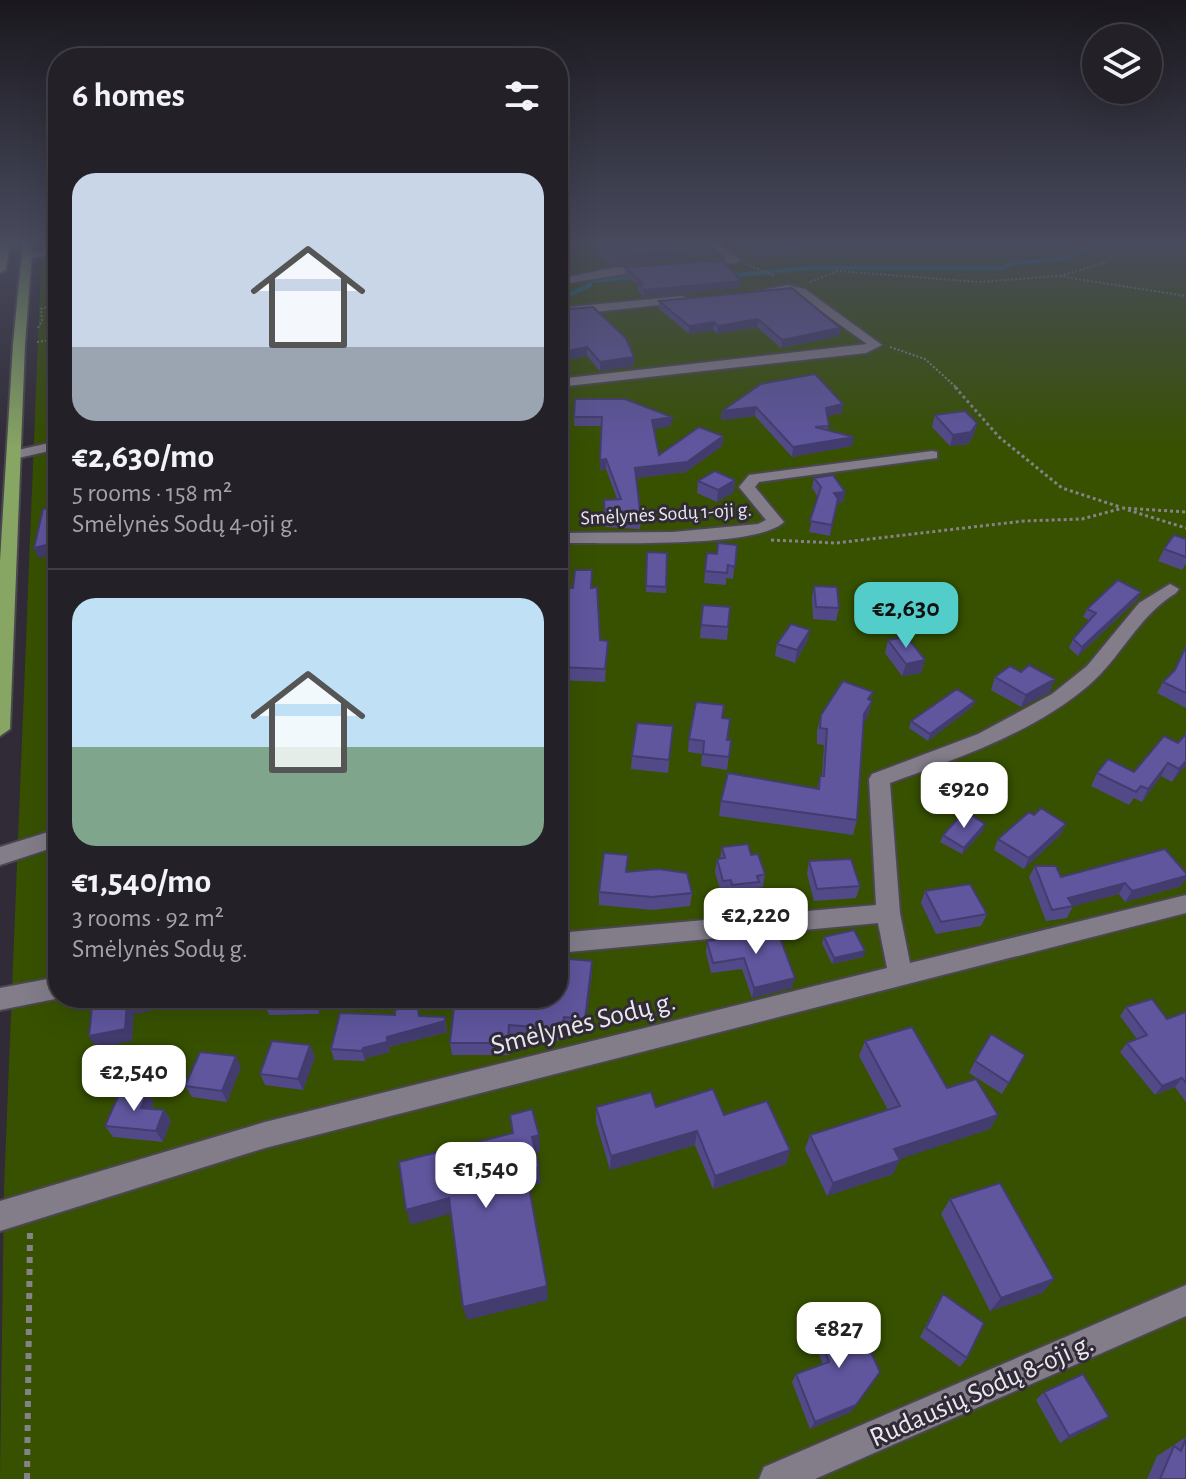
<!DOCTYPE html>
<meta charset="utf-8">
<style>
:root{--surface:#242028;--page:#2c2830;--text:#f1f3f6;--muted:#a3a3a8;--line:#413e45;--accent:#53cdc9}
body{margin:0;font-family:"Alegreya Sans",sans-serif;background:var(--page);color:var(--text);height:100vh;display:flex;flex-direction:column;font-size:30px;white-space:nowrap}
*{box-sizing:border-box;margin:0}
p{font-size:26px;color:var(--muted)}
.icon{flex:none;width:44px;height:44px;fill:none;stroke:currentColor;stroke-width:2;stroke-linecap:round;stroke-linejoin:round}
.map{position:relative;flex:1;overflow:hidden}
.details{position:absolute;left:48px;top:48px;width:520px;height:960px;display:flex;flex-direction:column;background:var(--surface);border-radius:32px;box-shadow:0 8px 32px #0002,0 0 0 2px var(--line)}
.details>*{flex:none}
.buttons{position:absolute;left:1082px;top:24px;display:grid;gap:16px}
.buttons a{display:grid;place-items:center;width:80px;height:80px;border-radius:50%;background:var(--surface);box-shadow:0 8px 32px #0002,0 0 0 2px var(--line);font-size:40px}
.price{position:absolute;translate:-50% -68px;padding:0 18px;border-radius:16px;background:#fff;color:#222;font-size:26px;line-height:52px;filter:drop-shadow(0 2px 4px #0008)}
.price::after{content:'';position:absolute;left:50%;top:48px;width:24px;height:18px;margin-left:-12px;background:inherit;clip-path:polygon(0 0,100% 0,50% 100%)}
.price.selected{background:var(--accent);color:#111}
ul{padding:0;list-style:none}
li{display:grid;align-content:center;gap:16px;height:424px;padding:0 24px}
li+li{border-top:2px solid var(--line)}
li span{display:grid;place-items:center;height:248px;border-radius:24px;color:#555}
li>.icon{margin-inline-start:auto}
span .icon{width:144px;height:144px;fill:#fffc;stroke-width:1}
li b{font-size:34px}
h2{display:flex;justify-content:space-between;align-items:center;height:96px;padding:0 24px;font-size:34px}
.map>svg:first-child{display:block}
.green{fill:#375100}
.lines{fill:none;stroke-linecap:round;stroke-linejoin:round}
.stream{stroke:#0c768a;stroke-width:4}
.minor-casing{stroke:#4a474f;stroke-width:4}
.major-casing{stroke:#4a474f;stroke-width:4}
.path-far2{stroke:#86828c;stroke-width:2;stroke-dasharray:2 2;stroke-linecap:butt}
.path-far1{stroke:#86828c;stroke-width:3;stroke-dasharray:3 3;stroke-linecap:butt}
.path{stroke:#86828c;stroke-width:6;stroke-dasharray:6 6;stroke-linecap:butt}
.minor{fill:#827d89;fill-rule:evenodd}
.major{fill:#87a563;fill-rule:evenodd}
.wall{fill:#524a88}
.shaded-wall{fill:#423c6f}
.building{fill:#5f569e;stroke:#423c6f;stroke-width:2}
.labels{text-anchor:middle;stroke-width:6;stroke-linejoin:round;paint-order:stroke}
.far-street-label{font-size:20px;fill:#eae7ee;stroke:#302b36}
.near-street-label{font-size:28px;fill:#eae7ee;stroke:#302b36}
</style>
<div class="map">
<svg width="1186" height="1479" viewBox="0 0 1186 1479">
<rect width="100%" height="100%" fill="#302b36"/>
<!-- green -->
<path class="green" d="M42 241H58V998H558V241H1186V1479H0L4 1189Z"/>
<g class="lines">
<!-- stream -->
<path class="stream" d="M728 273 738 275 810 268H1003L1013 263 1068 258 1096 241
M558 300 590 285 589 281 634 277"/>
<defs>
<path id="minor" d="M705 241H717L741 260 736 263 696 266V262L726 258Z
M58 248V254L26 259 21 256Z
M652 264 658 267 656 269 558 285V279L611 268Z
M788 285 805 289 882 345 866 353 558 387V379L867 344 797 294C782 290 762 301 749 293Z
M683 296 689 300 687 302 558 316V308Z
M58 441V449L14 459 7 455 9 452Z
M932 451 937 452V458L759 482 755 487 784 522C756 549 602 542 558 543V533L673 532 758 524 766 520 739 487 749 475Z
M1170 584 1179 589 1176 593C1138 616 1121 658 1088 686 1031 734 958 758 890 783L900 913 910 963 1186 895V913L265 1148 0 1231V1201L265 1122 887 968 878 923 558 953V933L876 905 869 779 872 774 978 734 1052 694 1087 666 1139 603Z
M58 829V846L0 865V847Z
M58 977 60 998 0 1010V988Z
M1186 1285V1316L815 1479H759L764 1467Z"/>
<path id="major" d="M0 241H10L6 270 0 273Z
M23 241H33L25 344 10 729 0 736V561L13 344Z"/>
</defs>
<!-- minor casing -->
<use href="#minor" class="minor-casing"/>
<!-- major casing -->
<use href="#major" class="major-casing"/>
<!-- path-far2 -->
<path class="path-far2" d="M746 264 775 276
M1060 276 1107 262 1128 241
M810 282 838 271 978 282 1058 276 1186 296
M38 328 42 321 41 309 58 303
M37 342 58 339
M890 347 925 359 958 389"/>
<!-- path-far1 -->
<path class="path-far1" d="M955 387 999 437 1062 488 1120 507
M1128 510 1186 528
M771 540 836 543 1024 521 1082 519 1123 508 1186 512"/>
<!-- path -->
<path class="path" d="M27 1479 30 1233"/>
<!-- minor -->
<use href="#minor" class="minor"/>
<!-- major -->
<use href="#major" class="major"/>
</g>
<!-- wall -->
<path class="wall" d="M583 241H662L712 255 613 265Z
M731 241H818L817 248 758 259Z
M625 267 740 288 644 297 638 291V286L625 275Z
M659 301 840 328 839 336 781 348 757 327 717 334 713 330 689 334 659 309Z
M558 310 634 366 600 371 587 356 558 362Z
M761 384 842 413 827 416 828 431 852 446 792 457 755 416 721 420 722 411Z
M575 399 671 426 654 429 659 455 723 436 722 446 686 472 636 478 641 519 640 529 605 527 604 500 617 499 606 469 600 470 601 426H574Z
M935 415 977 423 974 434 968 444 950 446 932 427Z
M814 478 845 492 843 502 838 503 830 536 809 532 818 497 812 488Z
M735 480 734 492 717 502 697 493 698 481Z
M1186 539V563L1182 570 1158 561 1164 549Z
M737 545 733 579 726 578V585L704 583 707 553 717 554Z
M647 552 667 553 666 593 646 592Z
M814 586 839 608 836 621 813 619 812 598Z
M558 588H591L600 640 607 653 605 682 558 680Z
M1141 592 1137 600 1078 656 1069 648 1073 639 1089 620 1083 617 1087 609Z
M703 605 730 607 727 640 700 638Z
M810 630 807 642 795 663 775 656 777 644Z
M888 640 925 660 921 673 902 676 885 653Z
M1186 645V708L1157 693 1163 682 1174 671Z
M995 677 1050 692 1021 707 991 690Z
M871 700 872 701 868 716 863 724 857 820 853 835 719 816 721 801 817 789 820 776H822L824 745 817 744V731L821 715Z
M975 701 972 707 928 741 909 728 911 721Z
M722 718 727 740H731L727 770 701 766 702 754 688 752 689 739Z
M1186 734V765L1172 782 1161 776 1142 802 1134 798 1129 805 1091 786 1097 773 1134 772 1178 743Z
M672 739 668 773 631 769 632 756Z
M1034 815 1066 824 1060 835 1024 869 994 850 998 839Z
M983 831 962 854 940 842 943 835Z
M722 847 751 855 765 874 763 887 758 888 757 894 730 897 729 892 721 893 715 872 717 859H720Z
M809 861 860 886 856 898 814 901 807 874Z
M1035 866 1061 877 1181 886 1125 902 1119 894 1073 906 1067 918 1046 921 1029 877Z
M627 872 692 893 690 906 652 910 599 905V892Z
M925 891 987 914 981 926 936 934 921 903Z
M750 931 792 988 752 998 742 969 711 973 706 952 707 941 749 935Z
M824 937 863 957 832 964 822 943Z
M592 973 585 1030 564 1029 562 1041 510 1036 509 1055H452L450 1043Z
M322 998 319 1014 269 1015 264 1003Z
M1126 1007 1167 1019 1186 1012V1102L1175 1087 1155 1095 1120 1052 1127 1043 1137 1039 1120 1016Z
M419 1016 445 1017 447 1032 389 1047 390 1052 366 1058 365 1061 334 1060 331 1049Z
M865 1041 947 1088 998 1115 990 1129 899 1159 893 1174 827 1196 805 1149 810 1135 888 1110 859 1056Z
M310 1045 315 1057 303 1090 265 1085 260 1074Z
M1025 1055 1002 1094 969 1073 975 1061Z
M241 1067 227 1102 192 1097 185 1086Z
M154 1103 152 1109 164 1110 171 1121 163 1142 113 1137 105 1126Z
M596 1107H656L724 1115 790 1150 786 1164 713 1189 695 1145 610 1170 596 1122Z
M950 1199 1054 1279 1042 1293 990 1311 941 1214Z
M943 1294 967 1358 960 1367 920 1337 937 1303Z
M816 1329 851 1412 810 1429 792 1382 796 1374 823 1364 812 1338Z
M1044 1392 1099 1424 1060 1443 1036 1400Z
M1186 1437V1479H1147L1157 1456Z"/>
<!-- shaded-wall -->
<path class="shaded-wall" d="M805 241H818L817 248 758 259 759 250Z
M712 248V255L613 265V257Z
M741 281 740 288 644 297 645 290Z
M758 319 757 327 717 334 718 326Z
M714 322 713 330 689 334V326Z
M840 328 839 336 781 348 782 340Z
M587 347V356L558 362V353Z
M634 357V366L600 371V362Z
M843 404 842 413 824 417 826 408Z
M756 407 755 416 721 420 722 411Z
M672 417 671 426 652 430V420Z
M977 423 974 434 968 444 950 446 953 435Z
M565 429 561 473 558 480V470Z
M723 436 722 446 686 472 635 478V468Z
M854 437 852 446 792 457 793 447Z
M606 459V469L600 470V460Z
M735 480 734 492 717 502 718 490Z
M845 492 843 502 838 503 830 536 834 493Z
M58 542V554L39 558 34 548Z
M1141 592 1137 600 1078 656 1082 647Z
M810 630 807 642 795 663 797 650Z
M925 660 921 673 902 676 906 664Z
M1055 679 1050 692 1021 707 1026 695Z
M873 692 868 716 860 729 868 699Z
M975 701 972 707 928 741 930 734Z
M1186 761V765L1172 782 1179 769Z
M1168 763 1161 776 1142 802 1148 789Z
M985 824 983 831 962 854 964 848Z
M1066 824 1060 835 1024 869 1029 858Z
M1186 876V879L1181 886 1125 902 1132 891Z
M1125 883 1119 894 1071 907 1068 898Z
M865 951 863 957 832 964 834 958Z
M592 961V973L585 1030V1019Z
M795 978 792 988 752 998 754 988Z
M144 998H152L151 1011 134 1014 132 1041 96 1048 89 1036 127 1002Z
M316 998H322L319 1014 315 1002Z
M445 1021 447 1032 389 1047 390 1052 366 1058 365 1061 362 1051 363 1048 387 1037Z
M509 1025 510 1036 509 1055 508 1043Z
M310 1045 315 1057 303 1090 298 1079Z
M236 1056 241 1067 227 1102 222 1091Z
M1182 1078 1175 1087 1155 1095 1162 1086Z
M147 1092 154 1103 148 1119 141 1108Z
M164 1110 171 1121 163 1142 156 1131Z
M998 1115 990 1129 888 1163 894 1149Z
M697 1131 695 1145 610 1170 611 1156Z
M539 1135 540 1151 534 1153 532 1137Z
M790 1150 786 1164 713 1189 715 1176Z
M900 1160 893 1174 827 1196 833 1183Z
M539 1167 541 1183 527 1187 526 1171Z
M449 1198 453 1213 411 1225 406 1210Z
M1054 1279 1042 1293 990 1311 1001 1298Z
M547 1286 548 1300 467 1320 463 1307Z
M880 1372 851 1412 810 1429 815 1422Z
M1109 1417 1099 1424 1060 1443 1069 1436Z"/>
<!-- building -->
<path class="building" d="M593 241H662L663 242 707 241 712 248 613 257Z
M746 241H805L759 250Z
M723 260 741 281 645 290 638 284H643L625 267Z
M792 288 840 328 782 340 758 319 718 326 714 322 689 326 659 301Z
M593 307 626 338 634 357 600 362 587 347 558 353V310Z
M815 374 843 404 826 408 829 426 815 427 854 437 793 447 756 407 722 411 761 384Z
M575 399H625L672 417 652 420 659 455 699 427 723 436 687 462 635 468 641 519 605 517 604 500 621 499 606 459 600 460 602 417H574Z
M965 411 977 423 971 432 953 435 935 415Z
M558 429H565L561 464 558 470Z
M715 471 735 480 718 490 698 481Z
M833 475 845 492 834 493 838 499 832 525 810 521 821 487 814 478Z
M58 507V542L34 548 43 509Z
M1174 535 1186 539V557L1164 549Z
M718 543 737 545 735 567 728 565 727 573 705 571 707 553 717 554Z
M647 552 667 553 666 587 646 586Z
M575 570H592L591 588 597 587 600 640 608 641 605 669 558 667V588H573Z
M1118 580 1141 592 1082 647 1073 639 1096 613 1087 609Z
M814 586 837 587 839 608 816 607Z
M703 605 730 607 728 627 701 625Z
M791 624 810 630 797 650 777 644Z
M907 637 925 660 906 664 888 640Z
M1186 646V693L1163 682 1175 670Z
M1029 665 1055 679 1026 695 995 677 1010 666 1021 672Z
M843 681 873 692 868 699 872 701 864 714 857 820 721 801 728 773 819 789 820 776H824L827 729 820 728 821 715Z
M957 689 975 701 930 734 911 721Z
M696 702 724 705 722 718 730 719 727 740H731L729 757 703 754 704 741 689 739Z
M637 723 673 726 669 760 632 756Z
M1186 734V761L1179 769 1168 763 1148 789 1141 786 1136 792 1097 773 1108 759 1134 772 1164 736 1178 743Z
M1041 808 1066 824 1029 858 998 839 1029 812 1034 815Z
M965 811 985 824 964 848 943 835Z
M748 844 751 855 758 854 765 874 757 876 759 882 732 885 731 880 723 881 717 859 725 858 722 847Z
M1165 849 1186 873V876L1132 891 1125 883 1068 898 1073 906 1052 910 1035 866H1056L1061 877Z
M604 853 628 855 626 872 658 869 687 873 692 893 652 897 599 892Z
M851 859 860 886 817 889 809 861Z
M970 884 987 914 941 922 925 891Z
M776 927 795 978 754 988 744 958 713 963 707 941 752 935 750 931Z
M854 930 865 951 834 958 824 937Z
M558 958 592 961 585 1019 564 1017 562 1029 509 1025 508 1043H450L455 998H558Z
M93 998H144V999L127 1002 125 1029 89 1036Z
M265 998H316L315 1002 264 1003Z
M1152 999 1167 1019 1186 1012V1083L1182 1078 1162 1086 1127 1043 1147 1035 1126 1007Z
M417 1004 419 1016 445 1017V1021L387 1037V1042L363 1048 362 1051 331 1049 340 1013 395 1015V1010Z
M912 1027 947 1088 976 1079 998 1115 894 1149 900 1160 833 1183 810 1135 900 1106 865 1041Z
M991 1034 1025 1055 1009 1083 975 1061Z
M272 1041 310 1045 298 1079 260 1074Z
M200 1052 236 1056 222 1091 185 1086Z
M713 1089 724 1115 767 1101 790 1150 715 1176 697 1131 611 1156 596 1107 651 1092 656 1107Z
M121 1090 147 1092 141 1108 164 1110 156 1131 105 1126Z
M532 1109 539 1135 532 1137 539 1167 526 1171 547 1286 463 1307 449 1198 406 1210 399 1162 513 1133 510 1115Z
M1000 1183 1054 1279 1001 1298 950 1199Z
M943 1294 984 1323 967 1358 926 1328Z
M853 1313 880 1372 856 1405 815 1422 796 1374 829 1362 816 1329Z
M1083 1374 1109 1417 1069 1436 1044 1392Z
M1186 1438V1479H1160L1174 1446 1181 1451Z"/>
<!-- sky -->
<linearGradient id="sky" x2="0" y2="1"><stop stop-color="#1a181e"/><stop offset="0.54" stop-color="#484a5d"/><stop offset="1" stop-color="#484a5d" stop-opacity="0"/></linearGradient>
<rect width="1186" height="448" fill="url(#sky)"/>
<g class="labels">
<!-- far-street labels -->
<g class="far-street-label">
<text transform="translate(666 513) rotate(-3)" y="7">Smėlynės Sodų 1-oji g.</text>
</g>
<!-- near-street labels -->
<g class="near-street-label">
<text transform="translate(583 1022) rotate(-14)" y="10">Smėlynės Sodų g.</text>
<text transform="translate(981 1389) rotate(-24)" y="10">Rudausių Sodų 8-oji g.</text>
</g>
</g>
</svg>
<div class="buttons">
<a><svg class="icon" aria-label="layers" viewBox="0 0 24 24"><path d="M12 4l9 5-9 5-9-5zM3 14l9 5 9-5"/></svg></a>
</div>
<b class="price selected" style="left:906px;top:650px">€2,630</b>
<b class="price" style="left:964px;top:830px">€920</b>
<b class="price" style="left:756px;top:956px">€2,220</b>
<b class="price" style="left:134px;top:1113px">€2,540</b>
<b class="price" style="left:486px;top:1210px">€1,540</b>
<b class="price" style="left:839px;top:1370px">€827</b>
<section class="details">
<h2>6 homes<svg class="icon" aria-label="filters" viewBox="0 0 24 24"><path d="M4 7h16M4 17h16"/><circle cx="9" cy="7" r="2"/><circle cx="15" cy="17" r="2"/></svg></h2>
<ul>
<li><span style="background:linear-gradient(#c9d6e8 70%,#9aa5b1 0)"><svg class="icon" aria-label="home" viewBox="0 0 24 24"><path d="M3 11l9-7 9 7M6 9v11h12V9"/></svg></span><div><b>€2,630/mo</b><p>5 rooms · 158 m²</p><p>Smėlynės Sodų 4-oji g.</p></div></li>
<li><span style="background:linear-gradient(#bfe0f5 60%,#7fa58c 0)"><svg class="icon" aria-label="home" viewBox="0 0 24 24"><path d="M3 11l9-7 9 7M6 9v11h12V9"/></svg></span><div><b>€1,540/mo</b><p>3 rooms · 92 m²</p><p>Smėlynės Sodų g.</p></div></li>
</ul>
</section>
</div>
